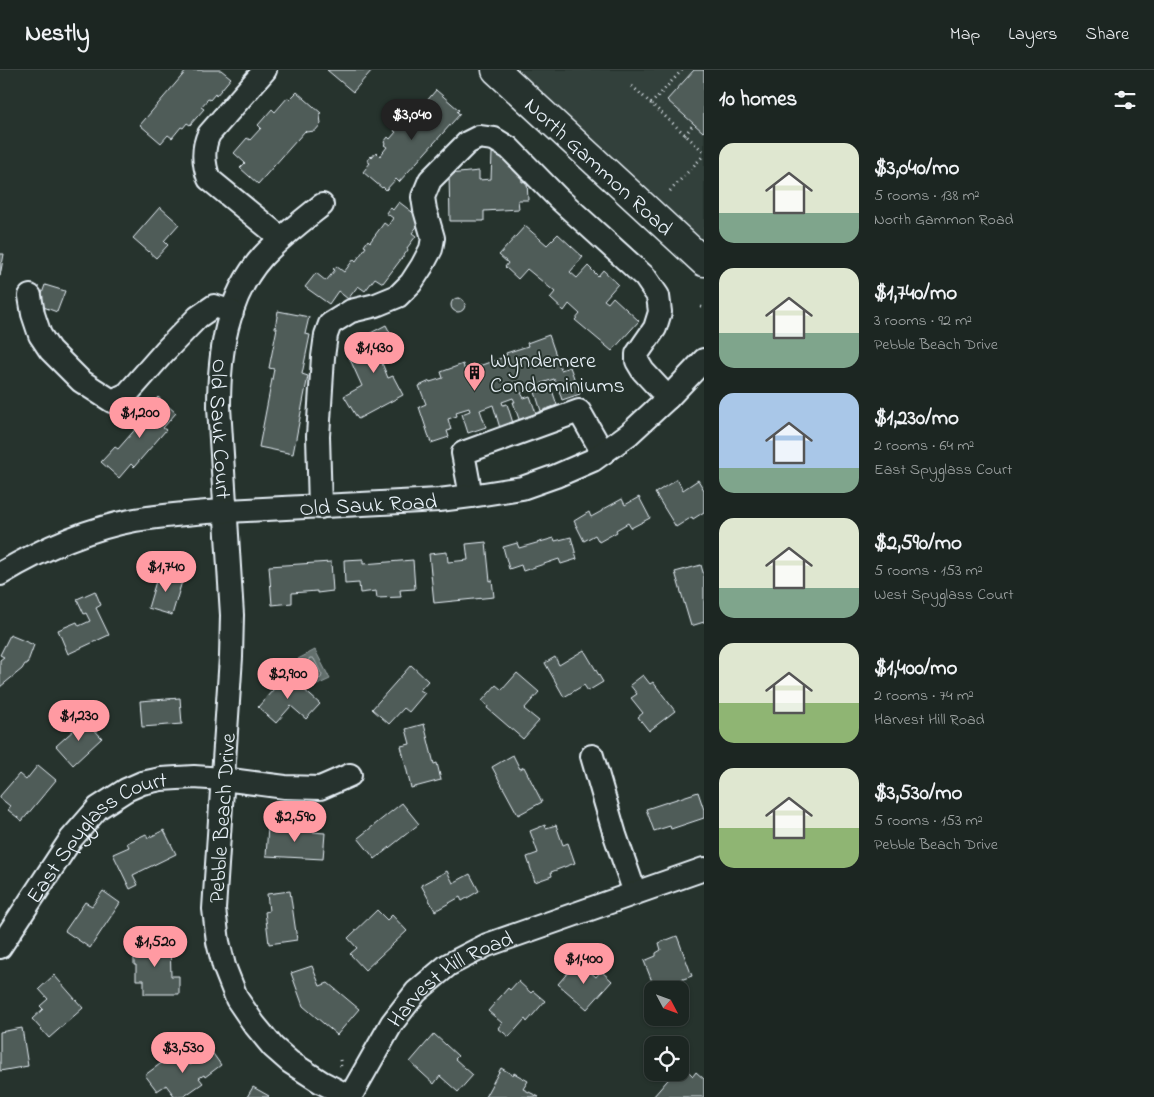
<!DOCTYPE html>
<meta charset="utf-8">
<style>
:root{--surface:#1c2622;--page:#252e2a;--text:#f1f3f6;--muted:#a0a5a5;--line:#3a4340;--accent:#ff9aa2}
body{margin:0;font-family:"Indie Flower",sans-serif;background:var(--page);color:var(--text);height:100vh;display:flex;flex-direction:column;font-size:19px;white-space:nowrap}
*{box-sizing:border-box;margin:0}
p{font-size:16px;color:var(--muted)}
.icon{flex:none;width:28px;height:28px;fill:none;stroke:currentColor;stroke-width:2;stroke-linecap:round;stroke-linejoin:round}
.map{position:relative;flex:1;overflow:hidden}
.details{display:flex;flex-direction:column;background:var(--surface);width:450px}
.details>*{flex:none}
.needle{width:32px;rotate:131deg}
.buttons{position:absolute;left:644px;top:911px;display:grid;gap:10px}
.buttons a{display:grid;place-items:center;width:45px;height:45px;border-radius:10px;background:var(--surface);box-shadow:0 1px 4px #0004,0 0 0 1px var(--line);font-size:25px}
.price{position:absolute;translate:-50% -42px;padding:0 11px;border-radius:18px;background:var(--accent);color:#111;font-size:16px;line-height:32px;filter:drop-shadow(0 1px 2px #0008)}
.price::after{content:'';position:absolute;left:50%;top:30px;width:15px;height:11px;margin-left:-8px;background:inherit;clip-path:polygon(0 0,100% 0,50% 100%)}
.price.active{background:#222;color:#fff}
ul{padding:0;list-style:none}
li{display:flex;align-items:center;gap:15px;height:125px;padding:0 15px}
li span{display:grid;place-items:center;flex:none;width:140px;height:100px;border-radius:15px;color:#555}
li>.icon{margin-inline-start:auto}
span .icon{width:60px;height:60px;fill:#fffc;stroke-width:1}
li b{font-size:21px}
h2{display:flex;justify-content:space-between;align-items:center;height:60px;padding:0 15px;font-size:21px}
header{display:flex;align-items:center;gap:30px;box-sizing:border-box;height:70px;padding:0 25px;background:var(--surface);border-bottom:1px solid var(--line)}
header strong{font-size:24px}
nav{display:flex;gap:28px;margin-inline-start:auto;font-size:18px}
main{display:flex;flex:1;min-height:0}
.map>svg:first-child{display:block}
.built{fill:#333f3a}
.water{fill:#636f6d;stroke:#98a3a5}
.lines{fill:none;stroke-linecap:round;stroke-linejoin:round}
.shore{stroke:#b3bdc0;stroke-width:1}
.building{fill:#505c59;stroke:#e8f1f8}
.minor-casing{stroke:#e8f1f8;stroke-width:26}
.major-casing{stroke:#e8f1f8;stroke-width:31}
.path{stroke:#e8f1f8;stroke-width:3;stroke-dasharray:1 4;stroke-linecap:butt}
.minor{stroke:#26332d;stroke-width:22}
.major{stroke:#26332d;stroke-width:28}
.labels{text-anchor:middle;stroke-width:4;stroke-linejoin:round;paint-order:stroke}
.street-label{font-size:22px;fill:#e8f1f8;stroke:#26332d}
.poi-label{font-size:22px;fill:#e8f1f8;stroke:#26332d;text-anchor:start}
</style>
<header>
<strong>Nestly</strong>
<nav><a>Map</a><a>Layers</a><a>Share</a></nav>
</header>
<main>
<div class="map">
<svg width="704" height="1027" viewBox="0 0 704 1027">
<rect width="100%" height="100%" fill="#26332d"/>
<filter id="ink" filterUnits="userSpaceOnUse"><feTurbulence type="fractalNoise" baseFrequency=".02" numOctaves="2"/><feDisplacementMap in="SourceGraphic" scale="10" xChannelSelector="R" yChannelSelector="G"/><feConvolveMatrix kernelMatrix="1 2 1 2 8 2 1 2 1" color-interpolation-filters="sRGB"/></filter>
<g filter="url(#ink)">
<!-- built -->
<path class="built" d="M496 0H704V192Z"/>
<!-- water -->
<path class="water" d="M315 580 330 609 315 616 303 593H301L298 589Z"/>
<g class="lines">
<!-- shore -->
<path class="shore" d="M310 588H312L314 589 322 605 321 608 319 609 316 607 308 592Z"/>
</g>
<!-- building -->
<path class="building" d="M187 0H221L231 8 216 26 215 24 210 30 208 29 201 37 204 39 190 55 187 53 183 58 181 57 172 68 168 65 161 73 140 55Z
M327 0H372L353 22Z
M694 0H704V61L703 62 667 30Z
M436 20 459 40 457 42 460 44 399 112 396 109 386 120 383 117 382 118 363 102 370 93 367 91 371 86 372 87 376 82 380 86 387 77 384 75 385 74 384 72 388 67 390 69 396 62 394 61 399 55 400 57 406 50 404 49 409 43 411 45 412 44 417 47 423 40 421 38Z
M297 22 321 43 319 44 320 45 321 54 315 61 306 62 305 61 258 114 240 98 245 93 234 83 247 68 250 70 261 58 258 55 272 39 275 42 288 27 290 29Z
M492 83H509L510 95 521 96 522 112 527 111 528 130H518L519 139 484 141V151H450L449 104 479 101V110L491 109Z
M399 132 420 148 422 150 412 163 416 166 407 178 408 180 383 213 375 208 365 221 358 216 348 229 338 221 329 234 305 217 316 203 326 211 335 200 333 199 336 196 344 202 354 189 356 191 366 177 364 176 368 170 370 172 384 153 388 156 393 148 386 143 390 137 393 140Z
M160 137 179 154 164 171 168 175 156 188 133 168Z
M525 156 547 175 558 164 583 187 570 202 577 208 588 196 598 206 603 200 618 214 604 230 608 233 613 227 639 251 612 281 575 250 580 244 569 234 564 241 550 228 555 222 527 199 518 209 505 197 508 193 499 185Z
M0 184H4L0 206Z
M45 215 65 221 57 242 38 235Z
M451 235a7 7 0 1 1 14 0a7 7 0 1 1-14 0Z
M278 241 309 247 305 264 310 265 302 304 308 306 293 384 259 377 274 299 269 298 277 258H275Z
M386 255 401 284 382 293 388 308 393 306 403 325 358 349 344 326 362 316 349 287 366 278 361 268Z
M549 265 561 300 570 297 580 324 562 330 557 314H556L554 309 542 313 545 319 551 317 557 335 541 341 534 319 521 323 524 328 530 326 537 346 520 352 513 332H515L513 328 502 332 503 335 507 334 513 353 500 358 493 335 480 340 486 357 468 363 462 344 470 341 469 338 456 342 457 346 448 349 451 360 447 361 449 367 431 373 419 337 426 334 419 316 430 311V312L443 308 441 302 463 294 465 301 507 286 506 283 528 276 527 273Z
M158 327 176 343 163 358 166 360 134 397 131 394 119 408 101 392 115 377 118 379 147 346 144 343Z
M677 409 683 420 698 410 704 420V442L693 449 692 447 676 457 655 423Z
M639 427 650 448 631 458 628 453 616 460 617 462 599 472 595 465 584 471 574 451 589 442 591 447 602 441V440L622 429 625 435Z
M571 467 577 489 561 494 559 489 523 501 521 495 509 499 503 477 517 473 519 478 554 468 555 471Z
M486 472 490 511 492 510 494 527 434 533 429 484 447 482 448 492 468 490 466 474Z
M363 489V494L413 490 415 519 400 520 401 527 377 528 376 521 360 523 359 513 345 514 344 490Z
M331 492 333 521 317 523V521L292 523V533L272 535 269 496Z
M701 495 704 506V552L691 556 675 502Z
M159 501 183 508 172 545 148 538Z
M95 521 101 535 96 538 109 565 68 584 58 560 77 552 79 556 90 551 86 543 84 544 77 529Z
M10 565 34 575 27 594H25L22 599 0 617V590L4 587 0 585Z
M584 580 603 612 588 621 584 615 564 627 545 593 555 587 559 595Z
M411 595 428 611 420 620 425 623 409 642 404 638 389 654 372 639Z
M288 603 302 615 301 617 320 634 306 649 291 636 276 653 258 637Z
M517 603 539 622 524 639 539 651 523 669 487 638 488 636 482 631 496 615 502 620Z
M643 605 650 614 653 612 675 641 649 661 638 647 643 643 631 628 637 624 630 615Z
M180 628 182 654 142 657 140 631Z
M85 650 102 668 73 695 56 676Z
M424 654 434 694 437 693 441 710 411 718 401 676 410 674 406 659Z
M513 685 520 699 524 697 542 732 518 745 492 697Z
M38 695 56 710 22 751 8 740 10 736 0 728V726L19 704 26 710Z
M698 722 704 740V748L671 759 670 756 654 761 646 739Z
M402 733 419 754 375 789 358 768Z
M545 755 546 758 556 755 563 775 568 773 575 793 551 802 552 806 535 812 527 787 538 783 530 761Z
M268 756 299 758V761L325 763 323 789 266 786Z
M164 760 176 784 133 805 138 815 130 819 113 784 129 777 127 773 146 764 148 768Z
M447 801 453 813 470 804 479 821 462 831 460 827 435 841 421 815Z
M103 821 120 833 90 878 65 861 85 832 92 836Z
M290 821 297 870 269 874 265 842 269 841 267 824Z
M377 840 387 850 392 845 407 861 365 900 350 884 357 878 348 868Z
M677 866 692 906 655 919 644 891 656 886V883L661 880 659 873Z
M170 872 171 906H179V924H144V910H136V895H134V873Z
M578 891 596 907 601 901 612 911 587 939 558 914Z
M312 896 320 916 328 913 359 939 337 965 303 936 291 903Z
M54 905 83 938 49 968 32 949 43 939 40 936 48 929 39 919Z
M518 911 531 923 533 921 545 931 527 952 525 949 509 967 498 958 502 953 488 941 508 918 510 920Z
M22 958 28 996 0 1001V962Z
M434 964 458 986 455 989 473 1005 458 1022 440 1006 434 1014 410 992Z
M209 978 221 995 205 1007 204 1005 199 1008 203 1013 183 1027H175L166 1015 157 1021 145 1005 171 986 180 998 187 992 190 995 195 992 193 990Z
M501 998 513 1005 514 1003 528 1011 523 1019 539 1027H485Z
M687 1000 693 1006 696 1002 704 1009V1027H653L673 1004 679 1009Z
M253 1017 269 1026 268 1027H247Z"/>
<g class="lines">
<defs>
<g id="minor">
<path d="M265 0 209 64C202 79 203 93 209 109L281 168"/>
<path id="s1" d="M322 135C302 151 281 167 263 186 226 227 219 284 219 337L232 545 231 587 214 839 218 872 224 896 237 929 254 954 273 977 290 992 321 1012 350 1027"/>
<path d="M30 226 33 244 40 265 50 280 81 311 112 331 127 324 165 281 198 247 214 236 232 242"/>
<path d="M471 426 463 383 579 341 603 383"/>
<path d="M320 437 318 366 323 287 326 265 330 254 351 241 376 235 398 226 411 213 422 196 431 179 433 168 425 140 423 127 430 110 467 73 479 67 494 69 509 78 558 128 645 207 658 226 660 242 655 258 637 284V291L643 301 668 328"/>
<path id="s2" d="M0 504C42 479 86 459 135 450 159 446 183 444 207 442L439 430 471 426 522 418 556 406 593 390 629 364 668 328 704 290"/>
<path d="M592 686 615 765 635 823"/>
<path id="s3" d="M0 877 71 769 98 738 126 720 142 713 161 709 194 707 223 709 285 717 320 718 350 705"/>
<path id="s4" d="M350 1027 392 953 416 922 448 895 487 875 704 799"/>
</g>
<g id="major">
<path id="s5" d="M496 0 704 192"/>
</g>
</defs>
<!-- minor casing -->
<use href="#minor" class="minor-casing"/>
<!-- major casing -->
<use href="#major" class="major-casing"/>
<!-- path -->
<path class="path" d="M632 16 704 82
M651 34 682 0
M685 65 692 56
M670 121 704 85
M701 237 704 238
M340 990 341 997"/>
<!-- minor -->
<use href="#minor" class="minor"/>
<!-- major -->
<use href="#major" class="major"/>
</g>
</g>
<!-- icons -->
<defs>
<symbol id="building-pin" viewBox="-11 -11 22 30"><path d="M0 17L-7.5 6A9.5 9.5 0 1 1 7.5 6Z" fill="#ff9aa2" stroke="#26332d"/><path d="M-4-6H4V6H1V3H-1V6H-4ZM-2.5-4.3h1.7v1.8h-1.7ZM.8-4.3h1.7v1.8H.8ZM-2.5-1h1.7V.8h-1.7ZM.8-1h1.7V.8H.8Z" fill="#111"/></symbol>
</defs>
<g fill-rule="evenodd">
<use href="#building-pin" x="462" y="290" width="25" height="34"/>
</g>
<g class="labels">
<!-- street labels -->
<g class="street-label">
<text dy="8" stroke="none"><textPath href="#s5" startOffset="141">North Gammon Road</textPath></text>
<text dy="8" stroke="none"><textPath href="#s1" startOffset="261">Old Sauk Court</textPath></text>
<text dy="8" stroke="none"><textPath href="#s2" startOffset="380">Old Sauk Road</textPath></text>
<text transform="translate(221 748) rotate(-86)" y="8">Pebble Beach Drive</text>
<text dy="8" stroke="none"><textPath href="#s3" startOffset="151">East Spyglass Court</textPath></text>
<text dy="8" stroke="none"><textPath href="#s4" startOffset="160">Harvest Hill Road</textPath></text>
</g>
<!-- poi labels -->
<g class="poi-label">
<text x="490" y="297">Wyndemere<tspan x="490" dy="25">Condominiums</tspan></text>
</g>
</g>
</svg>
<div class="buttons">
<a><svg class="needle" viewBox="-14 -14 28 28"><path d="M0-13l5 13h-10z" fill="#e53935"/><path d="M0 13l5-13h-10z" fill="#a0a5a5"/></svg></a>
<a><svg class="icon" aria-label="locate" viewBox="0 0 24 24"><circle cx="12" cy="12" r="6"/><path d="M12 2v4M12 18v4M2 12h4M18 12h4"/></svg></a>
</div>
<b class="price active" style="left:412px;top:71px">$3,040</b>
<b class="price" style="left:374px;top:304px">$1,430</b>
<b class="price" style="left:140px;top:369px">$1,200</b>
<b class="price" style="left:166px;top:523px">$1,740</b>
<b class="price" style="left:288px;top:630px">$2,900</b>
<b class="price" style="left:79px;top:672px">$1,230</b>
<b class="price" style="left:295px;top:773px">$2,590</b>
<b class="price" style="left:155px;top:898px">$1,520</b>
<b class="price" style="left:584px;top:915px">$1,400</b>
<b class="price" style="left:183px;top:1004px">$3,530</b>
</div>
<section class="details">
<h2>10 homes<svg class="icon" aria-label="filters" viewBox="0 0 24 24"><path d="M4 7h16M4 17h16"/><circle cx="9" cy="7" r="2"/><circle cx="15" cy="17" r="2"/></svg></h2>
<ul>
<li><span style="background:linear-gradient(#dfe7d0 70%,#7fa58c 0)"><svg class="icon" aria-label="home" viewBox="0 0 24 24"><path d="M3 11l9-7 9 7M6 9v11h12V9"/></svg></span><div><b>$3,040/mo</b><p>5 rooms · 138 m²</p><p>North Gammon Road</p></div></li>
<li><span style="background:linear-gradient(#dfe7d0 65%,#7fa58c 0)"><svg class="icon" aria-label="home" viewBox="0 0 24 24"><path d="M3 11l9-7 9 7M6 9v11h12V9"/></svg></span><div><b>$1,740/mo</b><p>3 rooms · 92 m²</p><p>Pebble Beach Drive</p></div></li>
<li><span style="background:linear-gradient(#a9c7e8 75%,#7fa58c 0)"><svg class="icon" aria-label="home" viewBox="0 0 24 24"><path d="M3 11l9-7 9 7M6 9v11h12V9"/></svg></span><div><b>$1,230/mo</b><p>2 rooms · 64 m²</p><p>East Spyglass Court</p></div></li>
<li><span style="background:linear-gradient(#dfe7d0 70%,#7fa58c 0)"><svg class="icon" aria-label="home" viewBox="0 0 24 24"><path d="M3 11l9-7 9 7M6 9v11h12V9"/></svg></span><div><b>$2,590/mo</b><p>5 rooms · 153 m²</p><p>West Spyglass Court</p></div></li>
<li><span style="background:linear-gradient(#dfe7d0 60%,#8fb573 0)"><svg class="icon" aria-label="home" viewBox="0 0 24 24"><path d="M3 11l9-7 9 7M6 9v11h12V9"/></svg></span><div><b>$1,400/mo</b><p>2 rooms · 74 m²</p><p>Harvest Hill Road</p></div></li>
<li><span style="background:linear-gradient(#dfe7d0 60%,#8fb573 0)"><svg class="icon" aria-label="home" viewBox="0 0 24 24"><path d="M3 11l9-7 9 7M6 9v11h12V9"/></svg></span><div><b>$3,530/mo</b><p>5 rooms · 153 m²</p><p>Pebble Beach Drive</p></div></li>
</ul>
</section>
</main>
